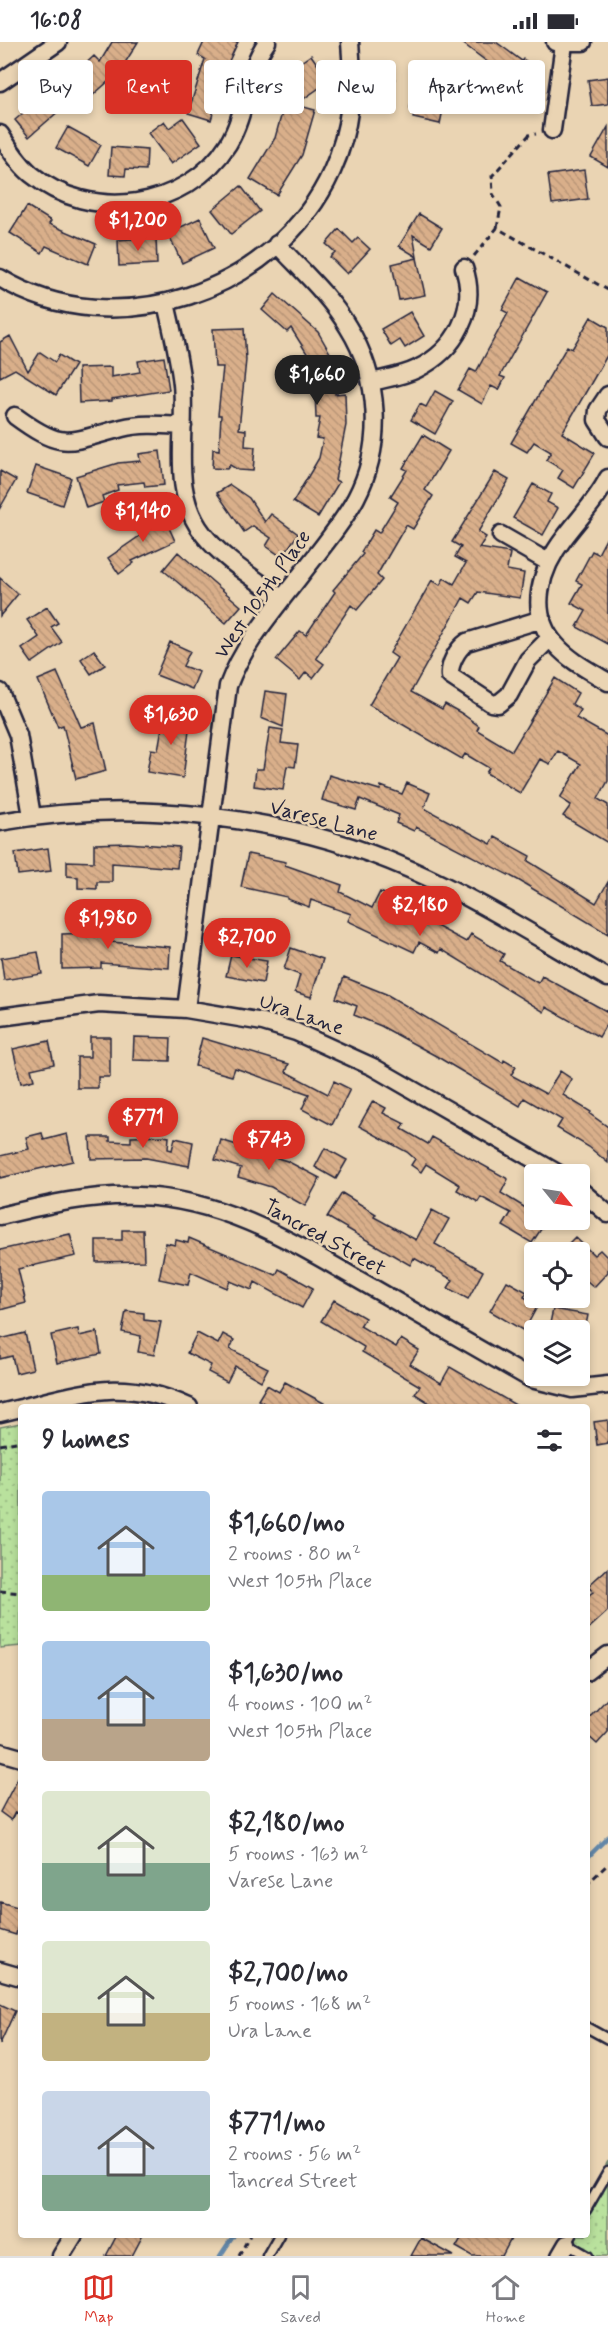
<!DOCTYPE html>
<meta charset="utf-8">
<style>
:root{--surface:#fff;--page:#f7f7f7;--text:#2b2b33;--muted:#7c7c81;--line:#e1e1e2;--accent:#d93025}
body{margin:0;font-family:Mynerve,sans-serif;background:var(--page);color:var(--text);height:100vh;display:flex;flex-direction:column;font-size:22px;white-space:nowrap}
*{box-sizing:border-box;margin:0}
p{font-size:20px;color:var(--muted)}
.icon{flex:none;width:33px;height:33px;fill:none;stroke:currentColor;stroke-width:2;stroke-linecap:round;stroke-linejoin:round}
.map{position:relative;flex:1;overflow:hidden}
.details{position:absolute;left:18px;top:1362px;width:572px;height:834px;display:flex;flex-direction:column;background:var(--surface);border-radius:6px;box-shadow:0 3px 9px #0003}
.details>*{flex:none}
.guide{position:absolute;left:18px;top:18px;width:573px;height:54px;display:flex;gap:12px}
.needle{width:39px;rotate:120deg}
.controls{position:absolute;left:524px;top:1122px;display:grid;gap:12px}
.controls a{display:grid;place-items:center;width:66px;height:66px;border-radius:6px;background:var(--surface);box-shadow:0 3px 9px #0003;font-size:30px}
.price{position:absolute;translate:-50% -51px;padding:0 14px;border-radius:21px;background:var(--accent);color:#fff;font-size:20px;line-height:39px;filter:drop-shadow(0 2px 3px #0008)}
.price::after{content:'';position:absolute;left:50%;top:36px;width:18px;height:14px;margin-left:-9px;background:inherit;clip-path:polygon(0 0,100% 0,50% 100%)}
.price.on{background:#222;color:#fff}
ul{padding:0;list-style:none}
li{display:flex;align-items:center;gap:18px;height:150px;padding:0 24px}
li span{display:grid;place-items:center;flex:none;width:168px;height:120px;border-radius:6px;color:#555}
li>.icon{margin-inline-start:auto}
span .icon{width:72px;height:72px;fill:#fffc;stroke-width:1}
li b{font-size:26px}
h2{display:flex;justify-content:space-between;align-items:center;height:72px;padding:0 24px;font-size:26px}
.chip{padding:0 21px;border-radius:6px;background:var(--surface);box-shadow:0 3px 9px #0003;font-size:21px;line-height:54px}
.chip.on{background:var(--accent);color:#fff}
.status{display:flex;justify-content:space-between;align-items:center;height:42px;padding:0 30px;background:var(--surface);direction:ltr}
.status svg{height:16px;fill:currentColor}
.dock{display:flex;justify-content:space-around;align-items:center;height:84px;border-top:2px solid var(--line);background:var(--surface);font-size:16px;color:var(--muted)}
.dock a{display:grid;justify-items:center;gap:3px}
.dock .on{color:var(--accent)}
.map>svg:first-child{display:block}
.grass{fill:url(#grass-dots);stroke:#6e826c;stroke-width:1.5}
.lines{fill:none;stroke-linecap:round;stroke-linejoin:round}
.stream{stroke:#6487a8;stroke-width:4.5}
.building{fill:url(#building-back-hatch);stroke:#22223b;stroke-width:1.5}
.service-casing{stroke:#22223b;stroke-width:13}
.minor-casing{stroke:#22223b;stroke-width:21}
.path{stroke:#22223b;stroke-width:3;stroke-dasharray:6 4.5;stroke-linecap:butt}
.service{stroke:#ead4b3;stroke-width:8}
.minor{stroke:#ead4b3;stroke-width:16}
.labels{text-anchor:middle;stroke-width:5;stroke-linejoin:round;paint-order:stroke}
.street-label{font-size:21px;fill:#22223b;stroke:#ead4b3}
</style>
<div class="status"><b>16:08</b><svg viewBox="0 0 49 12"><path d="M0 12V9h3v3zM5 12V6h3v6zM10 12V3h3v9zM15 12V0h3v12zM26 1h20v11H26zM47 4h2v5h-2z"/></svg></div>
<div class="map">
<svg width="608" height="2214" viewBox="0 0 608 2214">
<defs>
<pattern id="grass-dots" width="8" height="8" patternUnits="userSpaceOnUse" patternTransform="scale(1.5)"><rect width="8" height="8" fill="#b9e19d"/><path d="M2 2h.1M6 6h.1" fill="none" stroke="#9fc188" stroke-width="1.8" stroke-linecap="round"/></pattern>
<pattern id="building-back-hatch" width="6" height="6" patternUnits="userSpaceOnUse" patternTransform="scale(1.5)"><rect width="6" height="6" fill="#d9af8a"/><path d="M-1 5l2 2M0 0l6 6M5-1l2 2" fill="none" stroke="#ba9678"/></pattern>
</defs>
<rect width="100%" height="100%" fill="#ead4b3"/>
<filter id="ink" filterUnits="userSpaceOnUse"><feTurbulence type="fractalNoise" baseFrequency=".0167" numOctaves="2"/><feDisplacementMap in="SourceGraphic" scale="12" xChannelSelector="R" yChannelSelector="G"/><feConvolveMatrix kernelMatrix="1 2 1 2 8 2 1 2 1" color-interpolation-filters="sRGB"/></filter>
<g filter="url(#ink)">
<!-- grass -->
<path class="grass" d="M21 1381V1604L0 1606V1385Z
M608 2120V2214H557L569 2193H586L587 2160Z"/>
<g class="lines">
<!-- stream -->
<path class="stream" d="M586 1817 608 1795
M220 2214 234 2193"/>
</g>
<!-- building -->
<path class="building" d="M112 0H138L120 29 83 62 93 40 78 52 67 39 94 14 100 20Z
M204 0H238L219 40 222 41 211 78 188 71 205 17 198 13Z
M461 0H496L522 19 523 17 538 27 530 39 535 43 519 66 492 48 503 32Z
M311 13 329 39 302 58 284 32Z
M608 35V62L592 64 588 38Z
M416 36 448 43 440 82 413 76 414 67 410 66Z
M43 48 60 68 29 95 15 78 37 59 34 55Z
M285 60 315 68 302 113 277 153 250 137 275 96Z
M183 76 201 101 171 122 148 91 164 79 169 86Z
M68 85 101 103 89 124 56 106Z
M608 85V125L591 115Z
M111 105 147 108 146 128 126 127 125 134 109 133Z
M584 128 588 157 552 162 548 133Z
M241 144 260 169 231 192 212 168Z
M27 164 51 179 49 182 96 202 88 222 46 204 42 211 10 191Z
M419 172 442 186 431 204 413 193 417 215 399 204Z
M200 176 214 206 182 221 168 191Z
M339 187 353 201 358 196 370 207 347 232 330 215 335 210 326 202Z
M156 195 157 222 119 224 118 198Z
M417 216 425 253 399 258 392 222Z
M520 235 547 250 500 334 505 336 499 348 491 344 482 362 458 348 470 327 476 330 508 271 502 268Z
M275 252 318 290 334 318 335 352 345 351 346 383 335 438 339 440 318 475 293 460 319 416 323 397 316 396 320 376H316L315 348 298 319 308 313 291 286 287 290 262 268Z
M410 270 424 294 405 306 400 298 391 304 381 287Z
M591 275 608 285V312L562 391 595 411 574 446 558 436 563 428 546 418 551 410 534 400 527 410 511 401 567 304 572 307Z
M244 286 246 318 239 387 246 388 245 404 255 405 253 429 238 428 230 423 227 427 212 426 213 407 219 408 221 373H218L223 325H215L213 287Z
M10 294 28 329 40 310 55 320 59 313 75 323 56 353 15 327 0 335V300Z
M164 315 169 348 112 357V359L79 361 78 326 111 325V335L140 330 138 319Z
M435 349 453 359 435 392 411 378 420 362 426 365Z
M423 393 449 409 425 448 433 454 413 487 406 483 377 533 382 538 357 568 351 563 316 616 324 622 313 636 306 630 300 638 276 618 300 589 306 593 335 550 333 548 363 512 361 510 374 488 379 491 398 460 390 455 407 428 403 426Z
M160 409 164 443 145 445 144 440 117 443 118 448 102 454 104 460 86 466 76 434 118 421 140 419 139 412Z
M36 424 71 436 62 463 27 451Z
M0 429 16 438 0 466Z
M495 430 509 438 478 490 486 495 479 506 510 511 507 528 524 531 520 556 478 550 471 561 463 556 411 650 442 667 445 662 461 671 479 684 477 688 512 709 555 636 578 651 572 662 581 668 576 676 608 694V739L598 757 608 763V801L563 774 571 763 560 756 581 722 558 709 550 722 540 717 520 751 486 731 489 726 465 712 462 717 369 663 397 616 390 611 432 538 440 543 444 536 454 542 466 521 455 515 461 505 452 500Z
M533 442 551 452 547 460 558 466 543 493 513 476Z
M230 443 249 456 265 480 271 472 298 492 282 515 266 504 271 496 253 484 244 490 217 451Z
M153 472 157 480 165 477 175 499 132 519 134 521 119 532 108 516 141 493 135 480Z
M608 493V602L577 585 586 569 571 561 582 542 576 539 592 509 598 512Z
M178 510 241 564 226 581 163 528Z
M0 536 18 552 0 574Z
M47 565 58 581 51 585 62 600 32 621 22 607 39 595 27 578Z
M170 600 190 609 183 624 199 630 192 647 156 633Z
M94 608 105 623 91 632 81 617Z
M57 630 81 685 95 681 106 729 76 737 63 683 58 685 38 638Z
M265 649 287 652 283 685 261 676Z
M165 669 191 673 183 736 147 730 151 707 158 708Z
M270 686 283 688 281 701 298 703 295 725 287 724 283 748 254 744 256 727H263Z
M329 733 380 748 381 744 402 752 407 741 430 751 424 766 491 802 495 795 530 814 528 819 596 861 608 840V892L518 838 416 785 414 789 396 781 399 773 360 757 356 768 322 758Z
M128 801 179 805 177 826 112 821V840H97V847L78 846V835L67 834V819L94 820V802Z
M48 806 51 829 18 833 15 811Z
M248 812 286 820 285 823 342 843 340 850 372 866 380 850 401 859 399 864 466 900 471 892 504 912 500 919 538 941 542 934 608 970V979L599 995 546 965 544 970 441 907 439 911 419 900 414 910 348 879 351 872 311 858 309 865 287 857V855L241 845Z
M88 876H110L111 900 170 905 169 926 101 921V926L62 927V892L88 891Z
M291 906 323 917 311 955 295 950 300 933 284 927Z
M38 910 42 932 4 938 1 916Z
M231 913 267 919 263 941 226 934Z
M344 935 386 952 503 1021 504 1018 516 1025 511 1033 546 1052 560 1029 572 1037 563 1053 591 1070 590 1072 608 1085V1121L589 1105 557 1086 562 1078 524 1056 520 1064 436 1014 381 984 354 973 357 964 336 956Z
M90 995H110V1035H98V1046H77V1015H90Z
M134 995 171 996 170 1019 133 1018Z
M202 996 289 1022 286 1030 328 1052 334 1039 350 1047 332 1083 302 1067 309 1052 235 1026 232 1034 195 1024Z
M49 999 54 1022 31 1027 34 1038 21 1041 13 1007Z
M373 1059 386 1066 383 1071 405 1082 402 1087 428 1102 432 1095 508 1137 501 1151 534 1171V1178H547L532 1201 503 1184 511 1171 481 1155 478 1160 457 1148 460 1143 426 1122 421 1130 411 1123 415 1117 407 1110 359 1084Z
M42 1091 44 1098 67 1092 73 1119 0 1136V1114L29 1107 26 1095Z
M90 1095H110V1099L131 1100V1095L163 1094 169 1095 168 1107 172 1108 175 1096 193 1100 189 1124 146 1116 91 1117Z
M221 1098 287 1119 320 1136 305 1164 271 1145 238 1135 241 1126 215 1118Z
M325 1106 347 1118 336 1137 315 1125Z
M342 1151 376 1172 374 1175 416 1198 432 1168 449 1177 435 1202 483 1229 468 1257 448 1246 453 1238 414 1216 410 1223 327 1175Z
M122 1188H143L144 1219 96 1220V1198H122Z
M70 1192 76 1214 18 1227 26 1261 0 1268V1208Z
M575 1195 594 1213 600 1208 608 1216V1230L594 1245 579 1232V1210H560Z
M189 1196 276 1233 279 1227 313 1246 302 1266 255 1240 252 1248 230 1239 227 1246 191 1230 188 1243 159 1237 166 1201 175 1203 176 1198 188 1201Z
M507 1239 527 1250 524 1255 538 1263 524 1289 490 1269Z
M334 1258 365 1276 360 1284 396 1305 401 1297 419 1308 410 1322 441 1341 450 1325 519 1365H436L415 1352 420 1344 362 1310 364 1305 321 1279Z
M553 1267 588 1273 585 1288 549 1286Z
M126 1269 144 1271V1278L161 1280 154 1313 138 1310 141 1294 122 1290Z
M78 1287 79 1294 97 1290 101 1312 57 1321 51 1293Z
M25 1291 33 1327 16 1331 12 1314 0 1317V1297Z
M197 1291 218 1302 223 1292 234 1298 230 1307 268 1326 261 1339 235 1324 227 1340 208 1330 211 1323 187 1311Z
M285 1340 331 1365H271L258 1358 267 1343 279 1350Z
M608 1378V1401L597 1403 594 1380Z
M608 1526V1569L586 1589V1555L593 1550 588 1544Z
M608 1656V1690L597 1702 586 1692V1679Z
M21 1730V1773L15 1770 11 1778 0 1770Z
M0 1860 21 1866 16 1893 0 1888Z
M0 1962 15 1969 0 2002Z
M117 2193H143L132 2214H106Z
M463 2193H513L502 2214H472L456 2205Z
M421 2196 454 2214H411Z"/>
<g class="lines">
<defs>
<path id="service" d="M586 1985 608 1997
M586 2168 608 2130
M572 2193 567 2202 588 2214
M267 2214 279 2193"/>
<path id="minor" d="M555 0H583
M353 38H385
M0 40 58 0
M552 88 564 2
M0 92C9 106 18 121 31 132 90 181 187 168 228 102 248 69 245 30 267 0
M0 236C115 306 278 249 332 129 351 87 354 45 350 0
M166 261C172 288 179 315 182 342 187 394 169 449 204 493 225 519 256 537 282 557
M372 340C387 336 403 334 417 327 456 308 478 267 464 226
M608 353 598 368 597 378 608 395
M15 374C64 410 68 400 122 386 142 381 163 383 183 384
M608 436C597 458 580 475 565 495 541 526 526 570 556 603 570 619 590 629 608 640
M501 493 548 520
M542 577 467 600C457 607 449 622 450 634L491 661 498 662 509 653 528 618 550 596
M0 650 18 693 32 774
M0 780C132 756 286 773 409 827 478 857 543 899 608 936
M186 967 228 644C243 603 273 569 300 534 319 509 341 484 356 456 384 402 380 336 348 285 330 254 301 228 277 202
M0 975 99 962 186 967 263 980 296 990 373 1025 559 1132
M579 1147 608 1172
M0 1174C46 1163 91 1152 139 1154 227 1157 299 1204 373 1246 426 1277 479 1307 531 1337L572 1347 608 1343
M24 1365C89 1349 125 1336 189 1365
M0 1371 21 1366
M586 1630 608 1613
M0 1710 21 1716
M0 1929 21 1935
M61 2214 74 2193
M560 2214 567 2202"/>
</defs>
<!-- service casing -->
<use href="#service" class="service-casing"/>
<!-- minor casing -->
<use href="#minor" class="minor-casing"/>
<!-- path -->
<path class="path" d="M497 186 501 165 493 152 492 134 529 93 536 92
M474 214 497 186 608 248
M0 1403 21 1399
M0 1549 21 1551
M586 1843 608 1822
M239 2214 250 2193"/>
<!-- service -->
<use href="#service" class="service"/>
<!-- minor -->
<use href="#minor" class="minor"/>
</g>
</g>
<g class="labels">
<!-- street labels -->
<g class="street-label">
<text transform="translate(262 552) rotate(-55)" y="7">West 105th Place</text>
<text transform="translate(324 778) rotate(15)" y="7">Varese Lane</text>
<text transform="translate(302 972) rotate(19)" y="7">Ura Lane</text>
<text transform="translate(325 1195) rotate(29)" y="7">Tancred Street</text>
</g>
</g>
</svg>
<div class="controls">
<a><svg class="needle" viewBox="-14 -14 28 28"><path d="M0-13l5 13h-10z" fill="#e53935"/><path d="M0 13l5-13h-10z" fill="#7c7c81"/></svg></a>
<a><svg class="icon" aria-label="locate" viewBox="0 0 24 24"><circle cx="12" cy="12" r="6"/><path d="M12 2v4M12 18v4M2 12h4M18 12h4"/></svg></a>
<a><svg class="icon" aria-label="layers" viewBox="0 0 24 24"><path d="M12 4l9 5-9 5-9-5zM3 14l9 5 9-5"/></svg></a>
</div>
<b class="price" style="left:138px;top:210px">$1,200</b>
<b class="price on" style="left:317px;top:364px">$1,660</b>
<b class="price" style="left:143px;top:501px">$1,140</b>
<b class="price" style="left:171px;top:704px">$1,630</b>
<b class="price" style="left:420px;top:895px">$2,180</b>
<b class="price" style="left:108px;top:908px">$1,980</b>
<b class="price" style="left:247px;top:927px">$2,700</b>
<b class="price" style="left:143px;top:1107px">$771</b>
<b class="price" style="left:269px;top:1129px">$743</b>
<div class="guide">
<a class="chip">Buy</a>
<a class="chip on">Rent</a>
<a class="chip">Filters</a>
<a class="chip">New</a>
<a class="chip">Apartment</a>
</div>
<section class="details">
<h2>9 homes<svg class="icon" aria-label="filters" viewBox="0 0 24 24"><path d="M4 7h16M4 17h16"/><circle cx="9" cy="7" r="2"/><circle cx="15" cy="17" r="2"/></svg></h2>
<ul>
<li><span style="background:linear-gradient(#a9c7e8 70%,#8fb573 0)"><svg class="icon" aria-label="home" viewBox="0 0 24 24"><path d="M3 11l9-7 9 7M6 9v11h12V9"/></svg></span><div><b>$1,660/mo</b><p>2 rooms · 80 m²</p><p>West 105th Place</p></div></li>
<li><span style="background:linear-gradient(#a9c7e8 65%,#b9a48a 0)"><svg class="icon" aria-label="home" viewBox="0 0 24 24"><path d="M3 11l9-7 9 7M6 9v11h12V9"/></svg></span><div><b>$1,630/mo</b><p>4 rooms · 100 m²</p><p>West 105th Place</p></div></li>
<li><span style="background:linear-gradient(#dfe7d0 60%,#7fa58c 0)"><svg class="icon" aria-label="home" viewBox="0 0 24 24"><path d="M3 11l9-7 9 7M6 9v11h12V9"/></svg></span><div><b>$2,180/mo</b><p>5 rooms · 163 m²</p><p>Varese Lane</p></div></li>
<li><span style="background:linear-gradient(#dfe7d0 60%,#c2b280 0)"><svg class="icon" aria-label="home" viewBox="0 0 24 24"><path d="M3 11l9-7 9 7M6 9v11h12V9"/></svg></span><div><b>$2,700/mo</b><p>5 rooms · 168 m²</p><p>Ura Lane</p></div></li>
<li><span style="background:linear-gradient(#c9d6e8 70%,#7fa58c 0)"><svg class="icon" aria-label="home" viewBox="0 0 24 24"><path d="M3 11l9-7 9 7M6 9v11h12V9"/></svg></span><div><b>$771/mo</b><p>2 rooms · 56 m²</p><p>Tancred Street</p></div></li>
</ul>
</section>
</div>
<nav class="dock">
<a class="on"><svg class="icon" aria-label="map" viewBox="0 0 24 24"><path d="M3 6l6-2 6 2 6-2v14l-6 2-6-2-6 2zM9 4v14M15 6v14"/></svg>Map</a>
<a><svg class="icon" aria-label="saved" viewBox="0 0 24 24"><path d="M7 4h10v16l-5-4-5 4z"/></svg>Saved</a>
<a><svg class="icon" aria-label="home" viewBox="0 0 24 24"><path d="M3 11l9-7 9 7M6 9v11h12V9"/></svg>Home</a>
</nav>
